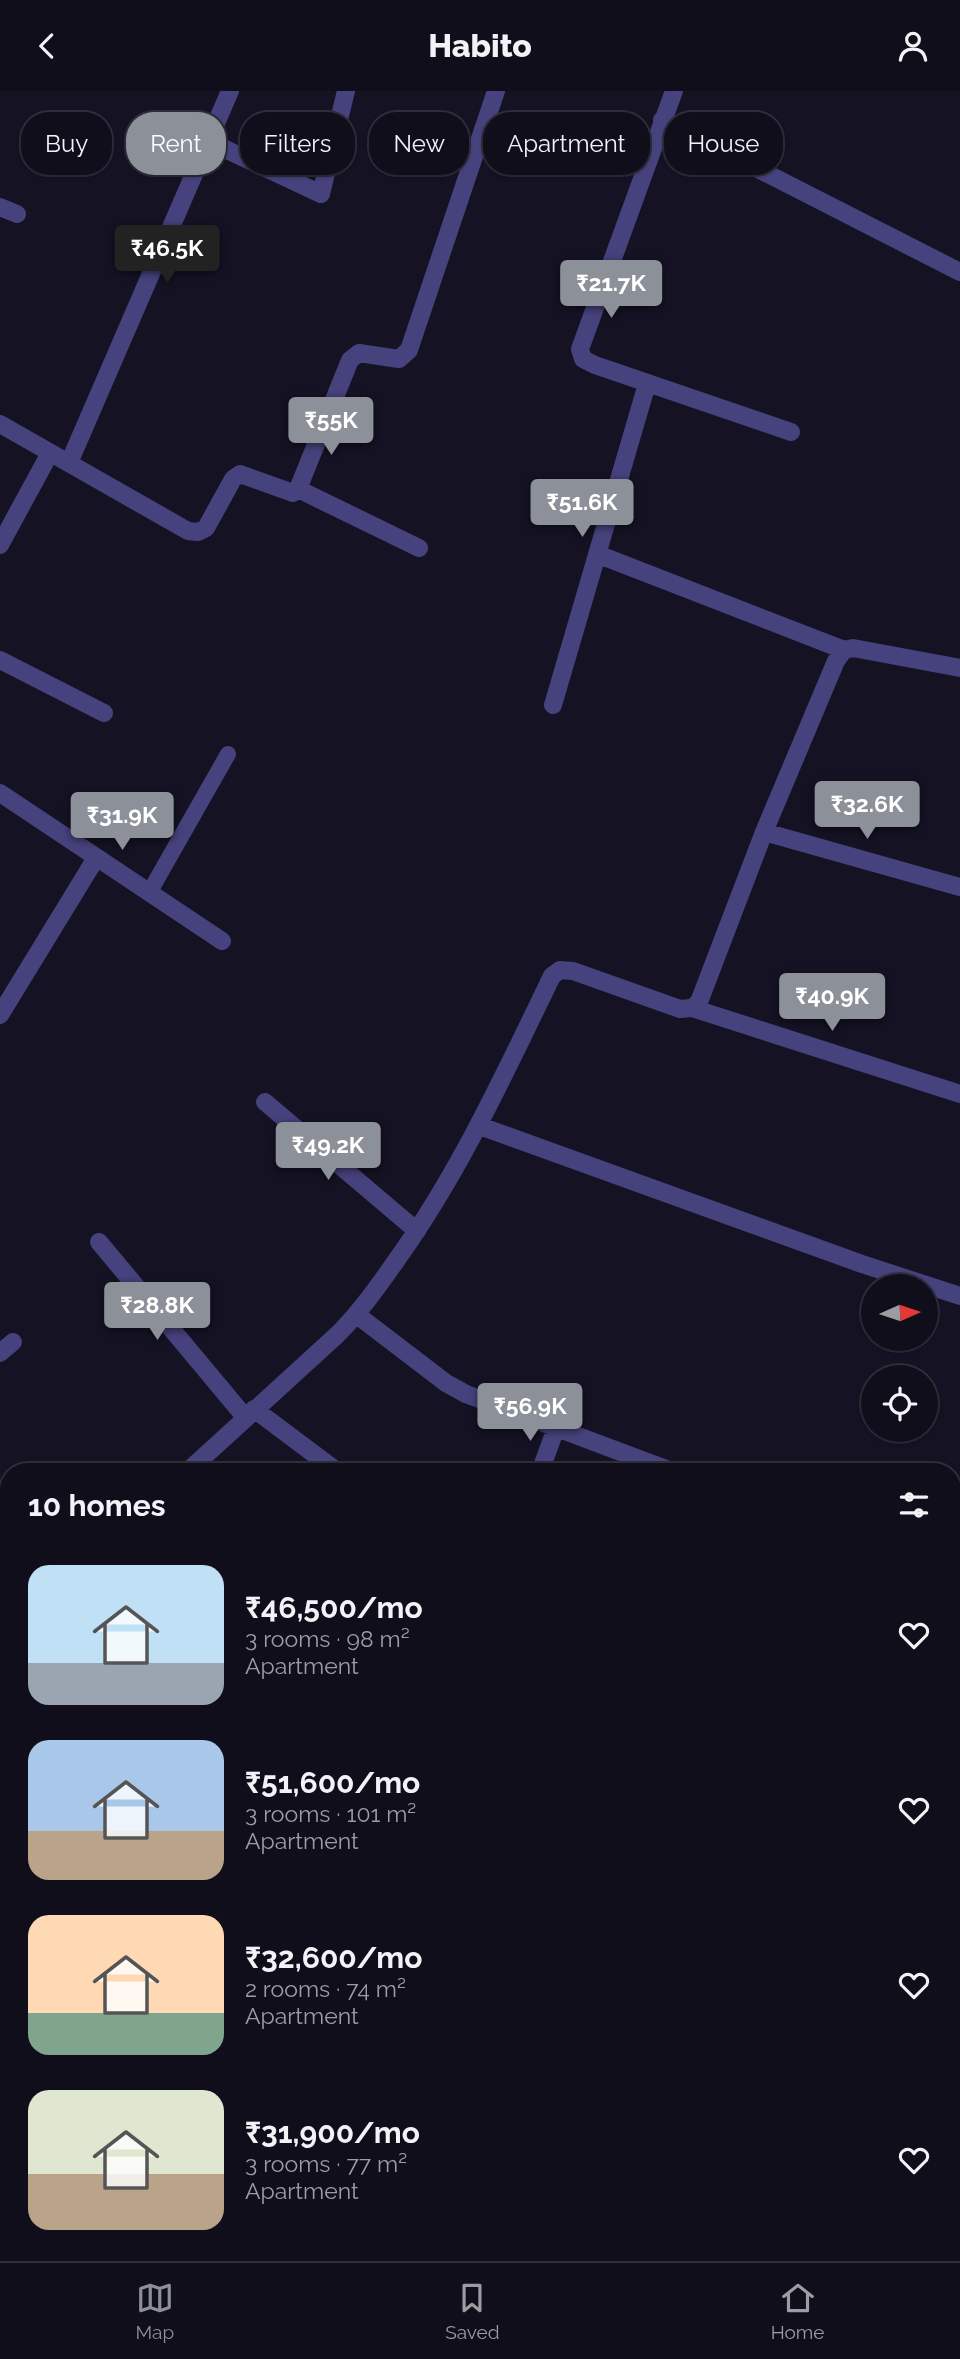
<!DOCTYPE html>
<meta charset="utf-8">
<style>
:root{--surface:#100e1b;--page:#1e1c28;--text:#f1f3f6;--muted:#9c9ca3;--line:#302e3a;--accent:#8c9099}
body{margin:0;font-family:Raleway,sans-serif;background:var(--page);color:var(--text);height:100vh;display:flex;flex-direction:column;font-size:26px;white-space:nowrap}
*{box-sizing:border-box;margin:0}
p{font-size:23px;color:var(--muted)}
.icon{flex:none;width:38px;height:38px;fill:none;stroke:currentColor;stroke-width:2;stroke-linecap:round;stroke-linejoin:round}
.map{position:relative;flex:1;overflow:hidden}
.details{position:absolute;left:0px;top:1372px;width:961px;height:798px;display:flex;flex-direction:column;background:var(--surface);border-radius:28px 28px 0 0;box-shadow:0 2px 5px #0004,0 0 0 2px var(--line)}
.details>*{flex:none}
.top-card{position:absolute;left:21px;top:21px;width:919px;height:63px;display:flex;gap:14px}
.needle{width:46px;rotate:87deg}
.controls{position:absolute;left:861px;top:1183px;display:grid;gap:14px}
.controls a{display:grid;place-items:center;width:77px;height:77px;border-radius:50%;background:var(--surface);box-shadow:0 2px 5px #0004,0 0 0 2px var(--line);font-size:35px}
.price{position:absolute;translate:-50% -60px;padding:0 16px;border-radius:7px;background:var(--accent);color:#fff;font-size:23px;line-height:46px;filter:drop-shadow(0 2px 4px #0008)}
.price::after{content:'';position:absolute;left:50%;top:42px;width:21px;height:16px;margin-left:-10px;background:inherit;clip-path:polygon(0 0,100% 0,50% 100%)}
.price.active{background:#222;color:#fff}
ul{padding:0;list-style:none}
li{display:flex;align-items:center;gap:21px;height:175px;padding:0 28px}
li span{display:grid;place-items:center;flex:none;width:196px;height:140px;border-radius:21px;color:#555}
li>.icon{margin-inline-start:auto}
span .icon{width:84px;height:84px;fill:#fffc;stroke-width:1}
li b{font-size:30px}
h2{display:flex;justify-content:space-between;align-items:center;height:84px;padding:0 28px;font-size:30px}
.chip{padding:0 24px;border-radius:28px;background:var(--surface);box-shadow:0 2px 5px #0004,0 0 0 2px var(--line);font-size:24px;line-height:63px}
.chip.active{background:var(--accent);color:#fff}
header{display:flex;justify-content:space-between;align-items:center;height:91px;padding:0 28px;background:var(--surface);font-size:32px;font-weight:800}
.dock{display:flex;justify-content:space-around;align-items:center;height:98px;border-top:2px solid var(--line);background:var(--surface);font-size:19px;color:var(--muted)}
.dock a{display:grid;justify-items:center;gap:4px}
.dock .active{color:var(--accent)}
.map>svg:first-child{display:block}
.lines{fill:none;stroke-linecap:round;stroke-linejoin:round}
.service{stroke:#46427d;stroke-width:16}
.minor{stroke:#46427d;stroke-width:18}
</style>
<header><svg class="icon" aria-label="back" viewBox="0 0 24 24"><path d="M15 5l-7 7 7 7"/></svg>Habito<svg class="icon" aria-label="person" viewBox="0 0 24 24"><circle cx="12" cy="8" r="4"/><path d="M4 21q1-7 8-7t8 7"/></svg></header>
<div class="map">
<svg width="960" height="2170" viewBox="0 0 960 2170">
<rect width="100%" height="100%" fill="#151224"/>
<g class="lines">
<!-- service -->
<path class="service" d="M149 802 228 663"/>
<!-- minor -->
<path class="minor" d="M674 0 580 258 583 268 595 274 791 341
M662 29 960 181
M208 50 321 103 346 0
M0 116 17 123
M0 333 188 440 198 441 206 437 233 388 240 383 293 402 298 398 350 269 359 262 399 268 409 259 496 0
M69 372 230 0
M298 398 419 457
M0 454 50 362
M597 463 844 559
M0 569 104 622
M553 614 647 293
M0 702 222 850
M764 741 960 796
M692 917 960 1003
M0 924 96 767
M265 1011 417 1140
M480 1035 862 1173 960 1205
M99 1151 245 1326
M357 1224 446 1292 466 1303 674 1381
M0 1262 13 1251
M254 1318 338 1381
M187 1381 338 1243C361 1220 379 1194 398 1167 460 1080 505 982 552 885L560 879 573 880 680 918 692 917 699 911 764 741 836 570 844 559 853 557 960 577
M540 1381 556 1337
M0 1560 9 1551
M0 1981 9 1971
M0 2124 9 2138
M23 2161 28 2170
M47 2170 55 2161
M449 2170 455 2161"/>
</g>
</svg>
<div class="controls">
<a><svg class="needle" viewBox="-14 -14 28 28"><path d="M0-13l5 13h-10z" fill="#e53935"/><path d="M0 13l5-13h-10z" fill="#9c9ca3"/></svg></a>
<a><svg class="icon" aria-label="locate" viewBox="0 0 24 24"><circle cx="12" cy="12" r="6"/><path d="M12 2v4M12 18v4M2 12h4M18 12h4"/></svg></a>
</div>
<b class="price active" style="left:167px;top:194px">₹46.5K</b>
<b class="price" style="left:611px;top:229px">₹21.7K</b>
<b class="price" style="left:331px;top:366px">₹55K</b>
<b class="price" style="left:582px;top:448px">₹51.6K</b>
<b class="price" style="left:867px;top:750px">₹32.6K</b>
<b class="price" style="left:122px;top:761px">₹31.9K</b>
<b class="price" style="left:832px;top:942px">₹40.9K</b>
<b class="price" style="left:328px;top:1091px">₹49.2K</b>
<b class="price" style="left:157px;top:1251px">₹28.8K</b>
<b class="price" style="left:530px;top:1352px">₹56.9K</b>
<div class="top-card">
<a class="chip">Buy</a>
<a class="chip active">Rent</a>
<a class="chip">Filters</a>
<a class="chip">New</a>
<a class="chip">Apartment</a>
<a class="chip">House</a>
</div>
<section class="details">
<h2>10 homes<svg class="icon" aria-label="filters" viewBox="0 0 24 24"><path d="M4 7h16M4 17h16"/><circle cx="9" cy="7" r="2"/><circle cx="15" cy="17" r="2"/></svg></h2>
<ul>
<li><span style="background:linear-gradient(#bfe0f5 70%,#9aa5b1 0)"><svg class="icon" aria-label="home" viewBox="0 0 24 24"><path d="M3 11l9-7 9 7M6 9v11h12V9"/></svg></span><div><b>₹46,500/mo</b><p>3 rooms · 98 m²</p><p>Apartment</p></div><svg class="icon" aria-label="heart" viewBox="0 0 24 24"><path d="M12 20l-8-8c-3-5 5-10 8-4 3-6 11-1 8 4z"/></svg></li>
<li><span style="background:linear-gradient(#a9c7e8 65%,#b9a48a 0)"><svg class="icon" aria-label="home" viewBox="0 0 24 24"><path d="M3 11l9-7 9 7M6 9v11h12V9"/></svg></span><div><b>₹51,600/mo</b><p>3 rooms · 101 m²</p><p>Apartment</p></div><svg class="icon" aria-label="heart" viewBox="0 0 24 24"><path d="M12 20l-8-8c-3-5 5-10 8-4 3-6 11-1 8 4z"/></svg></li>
<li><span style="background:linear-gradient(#ffd9b3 70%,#7fa58c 0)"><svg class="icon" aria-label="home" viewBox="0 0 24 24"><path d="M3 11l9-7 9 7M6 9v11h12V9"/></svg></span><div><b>₹32,600/mo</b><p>2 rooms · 74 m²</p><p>Apartment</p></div><svg class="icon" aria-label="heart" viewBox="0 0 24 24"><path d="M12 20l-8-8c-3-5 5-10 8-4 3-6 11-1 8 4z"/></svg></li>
<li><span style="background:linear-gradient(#dfe7d0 60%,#b9a48a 0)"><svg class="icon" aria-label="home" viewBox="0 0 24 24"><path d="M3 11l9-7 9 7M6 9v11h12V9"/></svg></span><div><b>₹31,900/mo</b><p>3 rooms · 77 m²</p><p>Apartment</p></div><svg class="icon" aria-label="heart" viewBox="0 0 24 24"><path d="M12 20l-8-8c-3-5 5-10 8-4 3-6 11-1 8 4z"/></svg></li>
</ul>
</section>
</div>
<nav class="dock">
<a class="active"><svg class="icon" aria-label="map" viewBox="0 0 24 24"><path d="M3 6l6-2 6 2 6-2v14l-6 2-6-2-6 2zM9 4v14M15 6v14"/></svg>Map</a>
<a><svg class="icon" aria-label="saved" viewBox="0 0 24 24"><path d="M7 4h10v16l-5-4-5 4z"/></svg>Saved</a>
<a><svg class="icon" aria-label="home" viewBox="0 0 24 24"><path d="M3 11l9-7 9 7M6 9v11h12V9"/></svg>Home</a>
</nav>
